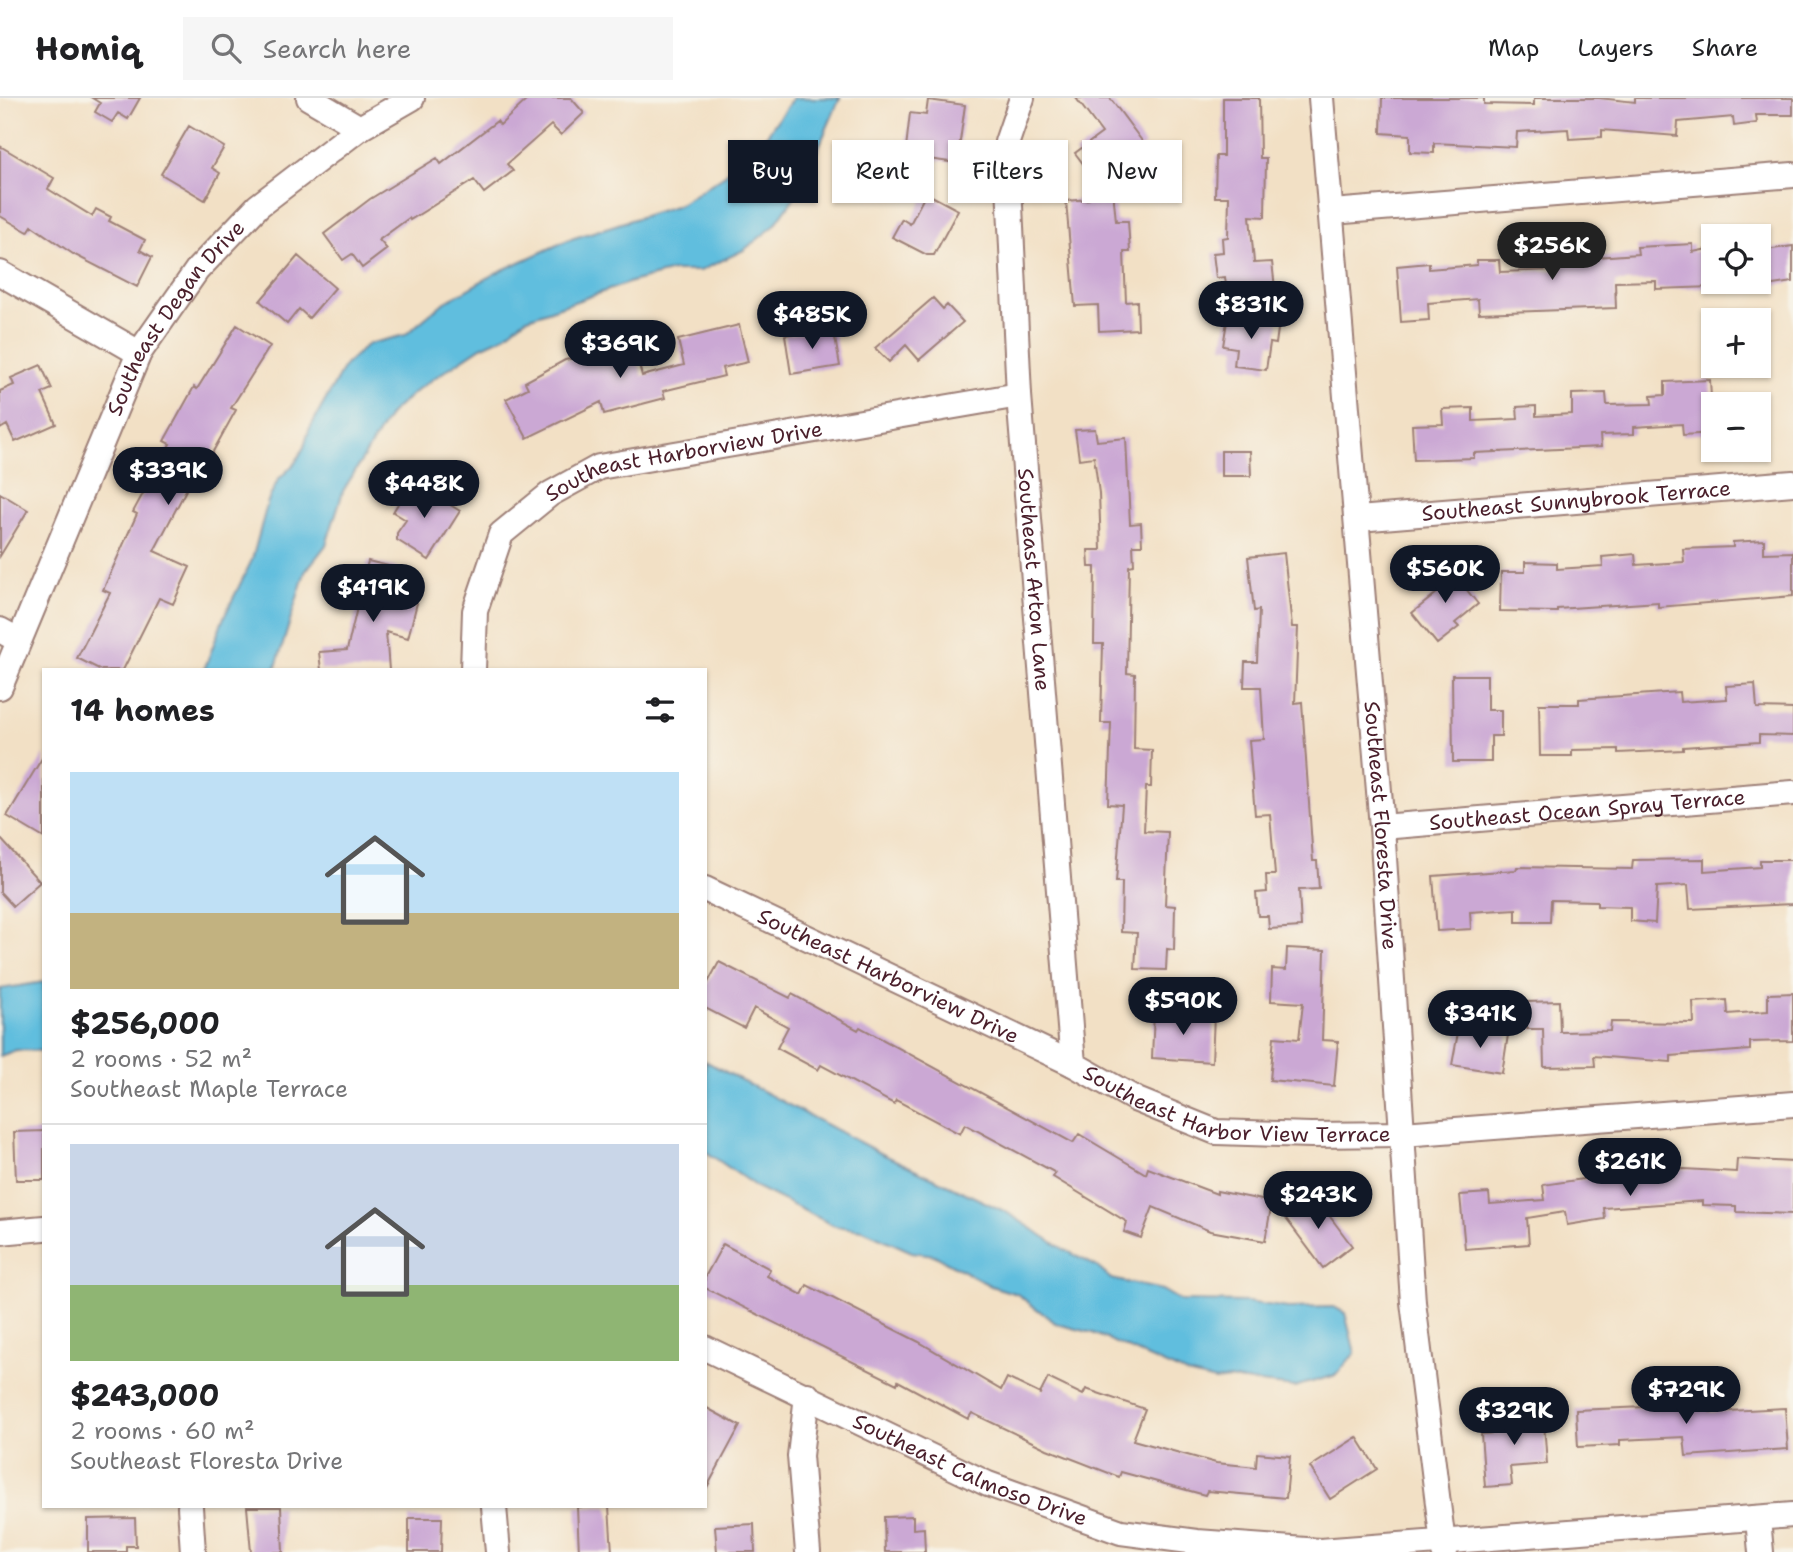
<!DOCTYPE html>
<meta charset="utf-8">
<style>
:root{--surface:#fff;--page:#f6f6f6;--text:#202124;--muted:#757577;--line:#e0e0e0;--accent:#111827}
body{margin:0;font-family:"Shantell Sans",sans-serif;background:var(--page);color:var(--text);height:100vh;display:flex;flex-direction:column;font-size:26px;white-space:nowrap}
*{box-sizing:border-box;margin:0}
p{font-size:23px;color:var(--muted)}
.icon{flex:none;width:38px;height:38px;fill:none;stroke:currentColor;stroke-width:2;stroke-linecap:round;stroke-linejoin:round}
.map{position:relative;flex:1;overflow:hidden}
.drawer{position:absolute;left:42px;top:570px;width:665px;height:840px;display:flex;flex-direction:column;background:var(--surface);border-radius:0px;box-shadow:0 2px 5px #0004}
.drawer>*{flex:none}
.top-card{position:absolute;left:728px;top:42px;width:665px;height:63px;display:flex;gap:14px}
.buttons{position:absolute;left:1701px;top:126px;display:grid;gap:14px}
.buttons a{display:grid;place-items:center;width:70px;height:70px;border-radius:0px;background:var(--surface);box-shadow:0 2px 5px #0004;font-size:35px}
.price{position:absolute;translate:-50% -60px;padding:0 16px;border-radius:24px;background:var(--accent);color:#fff;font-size:23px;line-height:46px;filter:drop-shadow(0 2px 4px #0008)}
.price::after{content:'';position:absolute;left:50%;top:42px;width:21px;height:16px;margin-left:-10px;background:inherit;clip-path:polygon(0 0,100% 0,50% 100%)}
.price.selected{background:#222;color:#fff}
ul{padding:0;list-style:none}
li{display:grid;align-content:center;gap:14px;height:371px;padding:0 28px}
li+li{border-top:2px solid var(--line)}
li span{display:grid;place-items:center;height:217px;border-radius:0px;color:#555}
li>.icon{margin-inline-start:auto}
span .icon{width:126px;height:126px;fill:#fffc;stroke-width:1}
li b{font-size:30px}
h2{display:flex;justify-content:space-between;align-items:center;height:84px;padding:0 28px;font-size:30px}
.chip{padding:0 24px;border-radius:0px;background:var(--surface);box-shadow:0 2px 5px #0004;font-size:24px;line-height:63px}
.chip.selected{background:var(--accent);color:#fff}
header{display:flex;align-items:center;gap:42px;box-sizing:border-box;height:98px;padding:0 35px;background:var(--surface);border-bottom:2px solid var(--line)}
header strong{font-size:33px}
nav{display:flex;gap:38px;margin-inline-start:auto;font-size:24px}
.search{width:490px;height:63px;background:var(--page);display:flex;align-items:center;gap:18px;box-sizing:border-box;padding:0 24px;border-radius:0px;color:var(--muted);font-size:26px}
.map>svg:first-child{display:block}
.water{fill:#60bede;stroke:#556e84;stroke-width:2}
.building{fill:#cba8d4}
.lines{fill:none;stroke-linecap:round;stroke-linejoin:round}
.minor-casing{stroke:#9e8078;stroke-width:28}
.minor{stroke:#fff;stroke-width:24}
.labels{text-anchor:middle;stroke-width:5;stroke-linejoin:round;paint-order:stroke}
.street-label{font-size:21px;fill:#4a1f2b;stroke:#f7f3e8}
</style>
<header>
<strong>Homiq</strong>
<div class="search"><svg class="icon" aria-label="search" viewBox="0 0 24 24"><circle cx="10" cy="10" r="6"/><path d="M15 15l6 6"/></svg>Search here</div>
<nav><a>Map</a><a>Layers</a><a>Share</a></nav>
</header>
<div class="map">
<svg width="1793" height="1454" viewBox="0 0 1793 1454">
<rect width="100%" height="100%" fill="#f7f3e8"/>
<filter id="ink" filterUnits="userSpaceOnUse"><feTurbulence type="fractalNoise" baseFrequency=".0143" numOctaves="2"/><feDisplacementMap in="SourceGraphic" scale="14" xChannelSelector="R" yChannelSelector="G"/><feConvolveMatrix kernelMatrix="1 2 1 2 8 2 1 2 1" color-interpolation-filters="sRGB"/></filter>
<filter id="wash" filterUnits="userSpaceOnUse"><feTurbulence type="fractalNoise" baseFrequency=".00686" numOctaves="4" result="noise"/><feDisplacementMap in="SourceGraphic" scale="28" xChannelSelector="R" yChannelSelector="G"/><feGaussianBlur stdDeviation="1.57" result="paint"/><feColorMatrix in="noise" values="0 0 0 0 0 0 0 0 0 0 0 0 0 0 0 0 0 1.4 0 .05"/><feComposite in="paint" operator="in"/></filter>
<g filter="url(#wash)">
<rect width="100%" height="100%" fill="#f2e0c5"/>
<!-- water -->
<path class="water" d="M793 0H840L801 90 774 128 744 152 700 173H673L634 183 525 221 503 239 481 249 418 291 390 316 343 393 326 447 305 474 275 572H204L224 519 252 462 268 403 278 382 295 365 304 349 309 332 345 267 368 246 405 237 442 206 496 175 568 142 678 107 722 79 766 38Z
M44 884V953L16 952 0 958V891Z
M705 963 878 1054 1006 1114 1065 1152 1096 1168 1111 1181 1162 1192 1181 1203 1247 1204 1288 1210 1334 1209 1345 1215 1355 1255 1336 1277 1294 1289 1228 1281 1215 1283 1187 1276 1093 1235 1057 1226 1017 1196 991 1188 934 1157 912 1154 863 1132 835 1128 758 1090 705 1053Z"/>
<g id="blocks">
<!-- building -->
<path class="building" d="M92 0H140L128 21 118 15 112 24 95 14 100 5Z
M529 0H571L584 15 561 37 551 27 507 66 513 73 484 95 474 82 410 122 409 120 379 142 387 151 362 170 352 156 343 162 324 136 370 101 437 60 441 66 497 23 500 27Z
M1076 0H1110L1145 47 1111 72 1116 123H1128L1130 154H1124L1126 204 1137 203 1138 231 1099 233 1098 207 1075 208 1066 103 1089 101 1088 92 1102 91 1075 55 1102 35Z
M1223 0H1259L1260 60H1266L1265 119 1250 118 1254 165 1272 164 1275 190 1227 194 1225 179 1216 180 1213 155 1223 154 1222 140 1228 139 1229 99H1215L1216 58H1223Z
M1382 0H1484V6L1534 7V0H1599L1635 4V0H1793V17H1756L1757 25 1734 28 1733 19 1678 24 1677 38 1602 32V39L1569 41 1568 31 1517 34 1516 49 1434 45V55L1410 54V37L1381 35Z
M928 2 965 7 957 65 921 60 922 52 906 50 910 15 926 17Z
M189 28 224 49 212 70 220 75 205 102 161 76Z
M0 48 54 80 48 91 92 118 96 111 111 119 109 123 145 142 140 152 152 159 137 189 73 156 32 128 28 134 0 118Z
M926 95 958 112 934 157H927L892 139 902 121 910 126Z
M1693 146V154L1713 150V189L1656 191V183L1615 184 1616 210 1479 215 1478 201 1428 205 1429 222 1401 224 1397 168 1429 165V171L1477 167V162H1499L1500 174 1554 172 1553 162 1638 156 1637 149Z
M1793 148V184L1759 189V153Z
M298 158 335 190 309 220 299 211 287 226 260 203Z
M933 200 943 211 947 207 963 224 919 262 906 247 889 264 875 250Z
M1228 217 1279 224 1276 246 1270 245 1266 272 1234 268 1236 250 1223 248Z
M237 227 270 248 231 310 236 312 211 357 206 354 154 453 190 469 173 506 159 500 123 572H101L77 560 110 495 103 492 137 416 133 414 170 346 164 343 194 289 197 291Z
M739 227 748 264 722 270 724 278 663 293 665 300 604 316 601 304 527 340 506 301 528 290 525 284 565 262 634 247 642 278 684 267 678 242Z
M833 229 840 268 791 276 785 237Z
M41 267 52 291 42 295 56 326 15 344 7 327 0 331V293L14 287 11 280Z
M1710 282 1713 335 1683 337 1682 326 1634 329V336L1600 337 1601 349 1474 355V360L1414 362 1412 327 1443 326 1442 311 1473 310V323L1518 321 1517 309 1536 308V318L1572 316V296L1606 295 1607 307 1652 306 1651 298 1665 297V284Z
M1095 331 1097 343 1126 340 1130 426 1141 425 1142 447H1133L1134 467 1129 468 1127 575 1135 576 1134 651 1152 652 1151 689H1146L1144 733 1168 734 1165 807 1175 808 1174 852 1167 851 1166 872 1135 871 1137 835 1121 834 1122 784H1116L1122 707 1108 706 1111 625H1101L1103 546H1094L1095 469H1089L1088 452H1101L1099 395 1094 359 1079 361 1075 332Z
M1221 353H1250L1251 378H1221Z
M412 383 460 413 429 462 397 442V435L406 422 393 414Z
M0 395 28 412 0 458Z
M1764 442V455L1793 454V498L1658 509V504L1557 511V514L1500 513 1501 474H1525V464L1557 465V471L1603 468 1602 459 1635 456 1636 467 1684 464 1683 451 1733 449V444Z
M1284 455 1292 529H1298L1295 605 1302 604 1313 763H1317L1319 791 1299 792 1301 829 1269 831 1268 818H1258L1256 795 1267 794 1266 777H1275L1270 716 1255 717 1249 642 1264 641 1261 589H1244L1245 564H1257L1259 512 1254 513 1248 459Z
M368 463 397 470 390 498 417 505 408 540 386 534 389 572H321L319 554 347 552Z
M1446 466 1478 506 1455 525 1459 529 1437 546 1412 515 1438 494 1427 481Z
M1452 577H1487V612H1501V638H1491V664H1453Z
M1755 586 1757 610 1793 611V638L1759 637V644L1683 649V652L1618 655V651L1572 652V658H1540L1539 606H1579V601L1679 594 1680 604 1727 601 1726 588Z
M44 657V740L7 718Z
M0 740 40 784 13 808 0 794Z
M1704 761V773L1760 769V762H1793V806L1690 811 1688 787 1657 789 1655 825 1630 823V809L1597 808V803L1551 802 1550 824H1516V811L1470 814 1471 831 1437 833 1433 778 1516 772 1517 769 1632 771 1633 762Z
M1287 850 1325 852 1322 942 1338 943 1334 988 1270 982 1274 939 1299 941 1303 905 1271 903 1272 871 1286 872Z
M719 864 790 900 792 896 858 932 860 929 1073 1045 1079 1036 1146 1076 1148 1070 1217 1096V1093L1272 1104 1265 1143 1210 1133 1153 1109 1141 1140 1124 1134 1127 1124 1053 1079 1056 1075 965 1026 960 1036 896 1002 894 1006 821 967 818 972 777 950 788 929 754 910 744 930 705 910V890Z
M1793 895V943L1750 944V952L1671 958V964L1594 958 1595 968 1544 969 1543 931H1527L1526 904 1559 903 1560 934 1610 933 1611 924 1694 925 1693 904 1727 902 1728 916 1768 913V896Z
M1154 914 1214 917 1212 964 1152 960Z
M1459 929 1508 937 1502 975 1452 967Z
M44 1033V1082H16L14 1034Z
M1737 1061 1793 1064V1116L1736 1114V1108L1702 1107V1103L1604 1110 1605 1121 1567 1127 1565 1114 1527 1120 1529 1146 1465 1151 1460 1097 1489 1095 1490 1106 1545 1102 1543 1087 1629 1074 1684 1071 1736 1074Z
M1313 1096 1352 1148 1323 1170 1284 1118Z
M723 1146 770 1171 767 1178 802 1197 807 1187 919 1244 1001 1292 1007 1280 1040 1296 1048 1280 1083 1297 1086 1291 1145 1311 1133 1342 1216 1365 1256 1369 1257 1355 1290 1358 1286 1400 1207 1393 1205 1397 1121 1374 1119 1379 1047 1351 972 1315 968 1321 898 1283 897 1286 705 1190V1179Z
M1709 1295 1710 1314 1785 1310 1788 1351 1686 1358 1684 1339 1620 1342V1347L1578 1349 1576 1312 1645 1309 1644 1298Z
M705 1309 740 1328 705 1393Z
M1543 1311 1547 1366 1510 1369 1512 1387 1485 1389 1481 1336 1510 1334 1508 1313Z
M1357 1339 1377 1371 1330 1401 1310 1369Z
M247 1409H281L283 1454H251Z
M577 1409H609L612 1454H579Z
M913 1418V1431L924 1430 925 1454H885L884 1419Z
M135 1420 136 1448H126V1454H88V1421Z
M409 1420H442L441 1454H409Z
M754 1426 755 1454H717L715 1428Z"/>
</g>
</g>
<g filter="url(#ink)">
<use href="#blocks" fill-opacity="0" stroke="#9e8078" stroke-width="2"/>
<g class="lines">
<defs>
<g id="minor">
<path d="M309 0 360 30"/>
<path id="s1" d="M1022 0 1007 44 1019 297 1073 966"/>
<path id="s2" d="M1321 0 1382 729 1413 1204 1444 1454"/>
<path d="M1332 114 1793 77"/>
<path d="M0 175 139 255"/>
<path id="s3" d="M1358 421 1793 385"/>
<path d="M0 532 18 542"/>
<path id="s4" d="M473 572 475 513 501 436 550 396 599 369 1019 297"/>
<path id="s5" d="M0 589 139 255 197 172 258 108 360 30 412 0"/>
<path id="s6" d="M1382 729 1793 695"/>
<path id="s7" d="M705 791 1073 966 1137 1002 1216 1034 1311 1037 1403 1036 1793 1006"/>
<path d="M0 1134 44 1130"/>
<path id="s8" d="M705 1250 988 1386 1121 1434 1197 1444 1320 1453 1793 1417"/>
<path d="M807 1297 800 1358 808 1454"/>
<path d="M190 1409 193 1454"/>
<path d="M494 1409 498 1454"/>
<path d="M1758 1421 1761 1454"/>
</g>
</defs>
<!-- minor casing -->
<use href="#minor" class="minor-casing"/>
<!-- minor -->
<use href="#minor" class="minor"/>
</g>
</g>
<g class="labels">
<!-- street labels -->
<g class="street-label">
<text dy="7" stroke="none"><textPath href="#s5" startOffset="411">Southeast Degan Drive</textPath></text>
<text dy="7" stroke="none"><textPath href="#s4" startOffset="343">Southeast Harborview Drive</textPath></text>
<text dy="7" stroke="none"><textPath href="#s3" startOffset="219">Southeast Sunnybrook Terrace</textPath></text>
<text dy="7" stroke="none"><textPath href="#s1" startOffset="485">Southeast Arton Lane</textPath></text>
<text dy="7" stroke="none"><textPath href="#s6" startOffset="206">Southeast Ocean Spray Terrace</textPath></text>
<text dy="7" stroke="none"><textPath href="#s2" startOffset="730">Southeast Floresta Drive</textPath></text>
<text dy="7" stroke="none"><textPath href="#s7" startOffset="203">Southeast Harborview Drive</textPath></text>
<text dy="7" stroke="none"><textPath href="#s7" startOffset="581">Southeast Harbor View Terrace</textPath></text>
<text dy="7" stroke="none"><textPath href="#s8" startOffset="292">Southeast Calmoso Drive</textPath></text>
</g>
</g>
</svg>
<div class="buttons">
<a><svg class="icon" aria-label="locate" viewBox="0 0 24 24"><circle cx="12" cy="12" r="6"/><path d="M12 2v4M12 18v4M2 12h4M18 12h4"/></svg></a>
<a>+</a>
<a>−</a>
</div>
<b class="price selected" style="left:1552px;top:184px">$256K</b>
<b class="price" style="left:1251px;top:243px">$831K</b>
<b class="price" style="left:812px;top:253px">$485K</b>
<b class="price" style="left:620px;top:282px">$369K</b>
<b class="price" style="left:168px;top:409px">$339K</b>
<b class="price" style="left:424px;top:422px">$448K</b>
<b class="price" style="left:1445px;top:507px">$560K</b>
<b class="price" style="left:373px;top:526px">$419K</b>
<b class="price" style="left:1183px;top:939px">$590K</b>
<b class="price" style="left:1480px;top:952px">$341K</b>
<b class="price" style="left:1630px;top:1100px">$261K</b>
<b class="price" style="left:1318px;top:1133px">$243K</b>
<b class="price" style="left:1686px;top:1328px">$729K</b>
<b class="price" style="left:1514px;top:1349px">$329K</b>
<div class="top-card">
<a class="chip selected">Buy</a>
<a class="chip">Rent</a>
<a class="chip">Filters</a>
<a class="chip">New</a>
</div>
<section class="drawer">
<h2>14 homes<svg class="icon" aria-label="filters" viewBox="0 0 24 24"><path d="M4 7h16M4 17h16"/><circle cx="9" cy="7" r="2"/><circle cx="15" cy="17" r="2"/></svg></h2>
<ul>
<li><span style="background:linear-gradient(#bfe0f5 65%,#c2b280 0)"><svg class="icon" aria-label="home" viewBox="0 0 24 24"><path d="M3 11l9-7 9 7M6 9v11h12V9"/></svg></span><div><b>$256,000</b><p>2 rooms · 52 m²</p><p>Southeast Maple Terrace</p></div></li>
<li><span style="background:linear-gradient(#c9d6e8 65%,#8fb573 0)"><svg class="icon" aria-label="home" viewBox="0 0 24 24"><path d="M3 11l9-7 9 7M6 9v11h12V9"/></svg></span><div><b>$243,000</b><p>2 rooms · 60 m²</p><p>Southeast Floresta Drive</p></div></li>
</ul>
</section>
</div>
